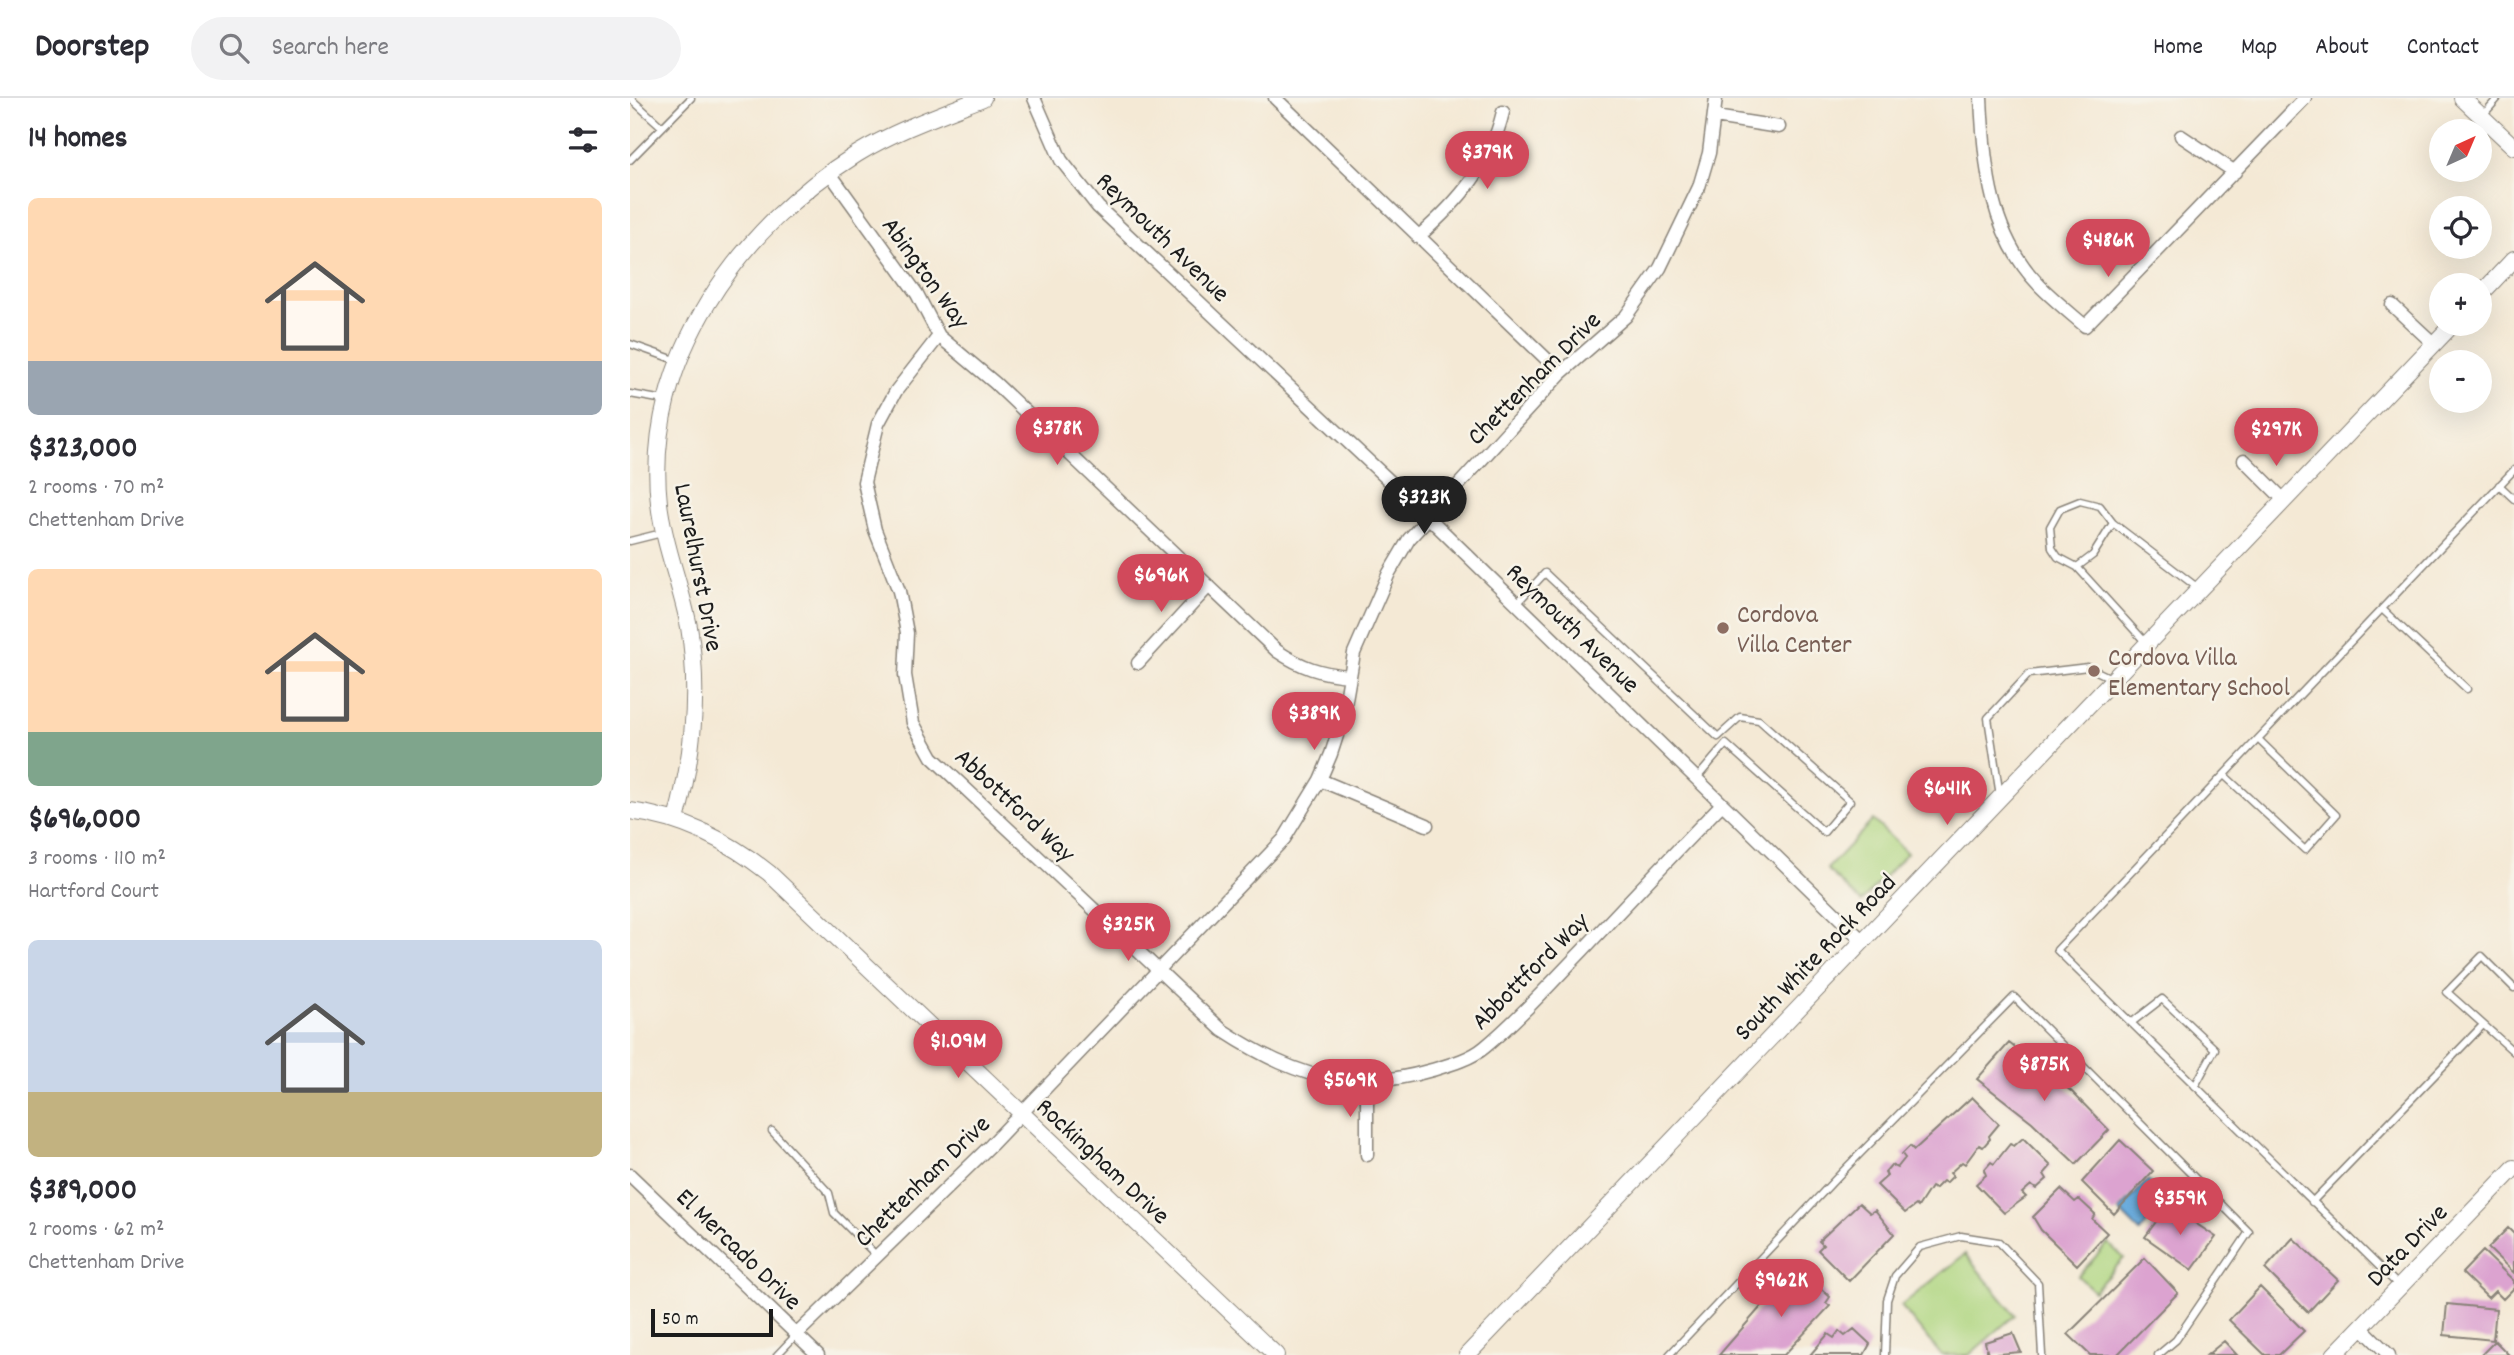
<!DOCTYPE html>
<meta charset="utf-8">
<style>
:root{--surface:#fff;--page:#f2f2f3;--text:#2b2b33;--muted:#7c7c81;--line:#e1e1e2;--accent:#d1495b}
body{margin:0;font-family:Dekko,sans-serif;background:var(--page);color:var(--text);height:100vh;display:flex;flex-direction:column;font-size:26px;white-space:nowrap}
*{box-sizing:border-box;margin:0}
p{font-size:23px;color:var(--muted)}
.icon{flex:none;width:38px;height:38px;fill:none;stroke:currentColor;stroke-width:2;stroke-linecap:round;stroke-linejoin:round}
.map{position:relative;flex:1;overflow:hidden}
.panel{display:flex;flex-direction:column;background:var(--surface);width:630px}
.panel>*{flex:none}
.needle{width:46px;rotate:44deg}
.controls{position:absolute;left:1799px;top:21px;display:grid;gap:14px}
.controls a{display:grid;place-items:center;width:63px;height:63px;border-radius:50%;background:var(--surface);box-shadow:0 7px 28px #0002;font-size:35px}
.scale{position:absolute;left:21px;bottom:18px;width:122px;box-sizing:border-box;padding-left:7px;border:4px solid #1c1c1c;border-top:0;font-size:19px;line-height:24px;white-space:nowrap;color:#1c1c1c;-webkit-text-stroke:5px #f7f3e8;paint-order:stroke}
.price{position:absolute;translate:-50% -60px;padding:0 16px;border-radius:24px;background:var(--accent);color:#fff;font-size:23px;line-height:46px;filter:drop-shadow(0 2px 4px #0008)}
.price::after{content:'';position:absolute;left:50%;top:42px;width:21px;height:16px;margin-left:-10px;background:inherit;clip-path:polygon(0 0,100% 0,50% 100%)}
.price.current{background:#222;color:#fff}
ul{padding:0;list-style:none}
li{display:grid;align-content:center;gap:14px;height:371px;padding:0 28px}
li span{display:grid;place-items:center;height:217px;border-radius:10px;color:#555}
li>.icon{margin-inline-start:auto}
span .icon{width:126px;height:126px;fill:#fffc;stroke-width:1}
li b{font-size:30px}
h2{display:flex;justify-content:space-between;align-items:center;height:84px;padding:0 28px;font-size:30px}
header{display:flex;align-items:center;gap:42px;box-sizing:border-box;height:98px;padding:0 35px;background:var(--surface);border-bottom:2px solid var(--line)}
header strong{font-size:33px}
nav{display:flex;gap:38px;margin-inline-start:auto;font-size:24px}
.search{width:490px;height:63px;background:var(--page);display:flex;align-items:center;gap:18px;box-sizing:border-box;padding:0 24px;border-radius:38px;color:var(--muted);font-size:26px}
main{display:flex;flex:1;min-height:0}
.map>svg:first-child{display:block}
.green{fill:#aed57f;stroke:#65784e;stroke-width:2}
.water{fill:#69abdd;stroke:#42647c;stroke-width:2}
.building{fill:#dca3d0}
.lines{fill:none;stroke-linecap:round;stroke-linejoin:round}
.service-casing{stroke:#888278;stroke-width:9}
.minor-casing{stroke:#888278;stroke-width:15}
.tertiary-casing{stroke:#888278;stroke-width:18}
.service{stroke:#fff;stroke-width:6}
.minor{stroke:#fff;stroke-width:12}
.tertiary{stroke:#fff;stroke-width:16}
.education-dot{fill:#8d6e63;stroke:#f7f3e8;stroke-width:2.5}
.labels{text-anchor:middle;stroke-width:5;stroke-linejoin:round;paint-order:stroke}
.street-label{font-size:26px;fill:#1c1c1c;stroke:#f7f3e8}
.education-label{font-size:26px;fill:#785e54;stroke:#f7f3e8;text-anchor:start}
</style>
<header>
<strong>Doorstep</strong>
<div class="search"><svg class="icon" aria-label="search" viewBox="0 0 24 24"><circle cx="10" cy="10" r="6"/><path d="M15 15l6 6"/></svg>Search here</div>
<nav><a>Home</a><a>Map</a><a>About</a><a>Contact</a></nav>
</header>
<main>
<section class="panel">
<h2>14 homes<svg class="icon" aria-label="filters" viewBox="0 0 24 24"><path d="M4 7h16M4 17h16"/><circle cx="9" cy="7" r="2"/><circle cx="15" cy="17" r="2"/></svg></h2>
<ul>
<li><span style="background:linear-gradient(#ffd9b3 75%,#9aa5b1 0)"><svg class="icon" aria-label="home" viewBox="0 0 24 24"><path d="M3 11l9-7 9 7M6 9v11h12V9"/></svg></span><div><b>$323,000</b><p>2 rooms · 70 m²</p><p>Chettenham Drive</p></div></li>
<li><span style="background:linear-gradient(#ffd9b3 75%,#7fa58c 0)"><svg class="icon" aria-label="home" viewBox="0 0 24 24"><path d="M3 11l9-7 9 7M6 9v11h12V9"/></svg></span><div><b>$696,000</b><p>3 rooms · 110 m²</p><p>Hartford Court</p></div></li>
<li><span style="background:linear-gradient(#c9d6e8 70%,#c2b280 0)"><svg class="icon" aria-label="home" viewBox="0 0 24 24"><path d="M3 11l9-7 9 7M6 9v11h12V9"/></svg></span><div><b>$389,000</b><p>2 rooms · 62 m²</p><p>Chettenham Drive</p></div></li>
</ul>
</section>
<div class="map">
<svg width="1884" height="1257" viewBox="0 0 1884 1257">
<rect width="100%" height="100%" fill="#f7f3e8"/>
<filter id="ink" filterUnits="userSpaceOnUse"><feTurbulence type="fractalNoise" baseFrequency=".0143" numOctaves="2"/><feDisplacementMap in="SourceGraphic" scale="14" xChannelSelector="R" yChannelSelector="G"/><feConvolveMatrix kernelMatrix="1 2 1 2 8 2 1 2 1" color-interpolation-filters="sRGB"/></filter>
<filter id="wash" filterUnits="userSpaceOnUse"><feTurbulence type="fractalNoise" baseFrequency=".00686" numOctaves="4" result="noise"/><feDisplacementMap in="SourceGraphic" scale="28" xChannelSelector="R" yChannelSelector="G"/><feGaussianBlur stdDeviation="1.57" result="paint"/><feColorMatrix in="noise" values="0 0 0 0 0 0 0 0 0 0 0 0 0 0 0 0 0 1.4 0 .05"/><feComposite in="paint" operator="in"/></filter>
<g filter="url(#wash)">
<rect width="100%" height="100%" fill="#f4e9d5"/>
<!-- green -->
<path class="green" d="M1243 722 1277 755 1231 804 1197 771Z
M1478 1145 1494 1160 1464 1193 1448 1178Z
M1335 1156 1385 1217 1339 1257H1311L1271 1208Z"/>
<!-- water -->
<path class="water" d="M1518 1082 1537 1101 1510 1134 1489 1113Z"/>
<g id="blocks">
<!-- building -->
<path class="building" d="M1379 945 1442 994 1479 1032 1446 1066 1402 1024 1347 981Z
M1342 999 1369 1026 1359 1038 1360 1041 1353 1049 1349 1047 1335 1066 1332 1064 1320 1075 1323 1078 1316 1085 1313 1083 1305 1091 1301 1089 1288 1109 1286 1107 1275 1115 1247 1087 1257 1078 1255 1074 1261 1067 1267 1070 1275 1060 1272 1056 1280 1048 1284 1052Z
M1393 1040 1421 1068 1414 1076 1417 1081 1406 1091 1401 1087 1392 1095 1396 1099 1374 1115 1346 1086 1356 1077 1354 1072 1361 1064 1364 1066 1380 1046 1384 1048Z
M1490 1042 1523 1073 1484 1116 1452 1084Z
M1431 1091 1445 1104 1449 1101 1465 1116 1462 1121 1477 1135 1447 1167 1411 1132 1403 1119Z
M1229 1105 1240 1115 1245 1112 1264 1136 1219 1183 1188 1152 1193 1147 1189 1143Z
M1538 1107 1586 1139 1562 1172 1515 1139Z
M1878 1130 1884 1136V1175L1858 1150Z
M1663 1140 1708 1182 1678 1214 1635 1171Z
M1853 1153 1884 1183V1190L1873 1201 1865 1193 1858 1200 1832 1175Z
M1515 1160 1548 1195 1487 1257H1460L1438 1236Z
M1163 1172 1168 1176 1171 1172 1200 1199 1196 1205 1200 1208 1154 1257H1089Z
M1630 1189 1674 1233 1649 1257H1635L1599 1222Z
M1817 1206 1866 1211 1863 1242 1814 1237Z
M1224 1231 1240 1246 1234 1257H1180L1198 1236 1204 1240 1209 1233 1215 1238Z
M1383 1235 1391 1254 1358 1257 1355 1244Z
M1594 1243 1607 1257H1577Z
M1865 1243 1879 1257H1851Z"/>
</g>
</g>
<g filter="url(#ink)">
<use href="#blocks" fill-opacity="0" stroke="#888278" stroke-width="2"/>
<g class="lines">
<defs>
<path id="service" d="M0 0 32 29
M1853 17 1868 0
M0 62 61 0
M0 246 48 263
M0 296 34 302
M1869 387 1884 401
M0 443 32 435
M1447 469 1463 457 1483 425
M887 505 915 475 1088 639 1110 619 1129 622 1220 703 1194 734 1096 646 1066 681
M1752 511 1837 591
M1517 546 1447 469 1428 459 1422 450 1420 429 1430 411 1450 403 1470 408 1483 425 1568 490
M1594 677 1675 752 1706 717 1628 641
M1370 698 1358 620 1399 576 1458 569 1481 580
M1884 890 1852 858 1817 894 1884 954
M1501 925 1532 901 1585 951 1565 988
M142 1033 199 1095 204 1115 246 1157
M1682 1104 1853 927
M1768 1187 1427 852 1884 372
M147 1257 167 1236
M1039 1257 1214 1072 1384 899 1619 1134 1546 1242 1528 1257
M1255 1257 1257 1202 1265 1178 1290 1149 1331 1138 1369 1144 1408 1185 1412 1257"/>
<path id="minor" d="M404 0 431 62 468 109 799 420 1233 843
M645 0 931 275
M1351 0C1354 68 1360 137 1410 188 1424 202 1440 215 1455 228L1675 0
M1085 19 1149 29
M1551 38 1605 74
M199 74 287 196 309 238 365 285 647 553C671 569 691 576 720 578
M788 139C829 103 860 68 873 14
M1762 207 1804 246
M309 238 266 293 248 326 234 384 245 432 269 493 277 535 275 577 283 625 302 659 592 932C662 978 719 997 802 972 819 967 841 961 855 949 890 920 921 885 953 852 999 803 1045 754 1092 706
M1614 362 1654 402
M508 565 578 489
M690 682 797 727
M737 985V1057
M0 1077 188 1257
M1731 1229 1759 1257
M167 1236 361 1047 654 741 690 682 701 656 713 619 724 555 759 475 779 441 931 275 996 218 1030 170 1069 89 1079 55 1086 0"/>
<path id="tertiary" d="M1832 0 1884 49
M1850 197 1884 161
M0 713C53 720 97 742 139 775L646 1257
M46 722C63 659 70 594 59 529 51 487 34 448 29 405 13 262 110 129 227 56 266 32 310 17 353 0
M837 1257 1823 226
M1704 1257 1884 1070"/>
</defs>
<!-- service casing -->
<use href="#service" class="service-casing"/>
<!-- minor casing -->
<use href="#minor" class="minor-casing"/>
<!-- tertiary casing -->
<use href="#tertiary" class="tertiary-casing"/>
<!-- service -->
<use href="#service" class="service"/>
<!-- minor -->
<use href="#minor" class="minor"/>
<!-- tertiary -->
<use href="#tertiary" class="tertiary"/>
</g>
</g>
<!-- markers -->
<g class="education-dot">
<circle cx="1093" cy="530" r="7"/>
<circle cx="1464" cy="573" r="7"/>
</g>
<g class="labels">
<!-- street labels -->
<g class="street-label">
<text transform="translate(534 138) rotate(44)" y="9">Reymouth Avenue</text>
<text transform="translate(297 174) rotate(54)" y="9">Abington Way</text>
<text transform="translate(903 279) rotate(-45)" y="9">Chettenham Drive</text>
<text transform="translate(70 469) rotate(79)" y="9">Laurelhurst Drive</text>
<text transform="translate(944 529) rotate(44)" y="9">Reymouth Avenue</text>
<text transform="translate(386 706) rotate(43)" y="9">Abbottford Way</text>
<text transform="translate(1184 858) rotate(-46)" y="9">South White Rock Road</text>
<text transform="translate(899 872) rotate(-45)" y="9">Abbottford Way</text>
<text transform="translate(474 1062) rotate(43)" y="9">Rockingham Drive</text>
<text transform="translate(291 1082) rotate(-44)" y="9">Chettenham Drive</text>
<text transform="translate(1776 1146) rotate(-46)" y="9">Data Drive</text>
<text transform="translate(110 1150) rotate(44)" y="9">El Mercado Drive</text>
</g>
<!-- education labels -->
<g class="education-label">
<text x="1107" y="524">Cordova<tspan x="1107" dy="30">Villa Center</tspan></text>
<text x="1478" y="567">Cordova Villa<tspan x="1478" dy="30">Elementary School</tspan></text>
</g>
</g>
</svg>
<div class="controls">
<a><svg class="needle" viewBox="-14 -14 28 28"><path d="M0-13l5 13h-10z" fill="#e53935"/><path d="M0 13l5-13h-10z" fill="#7c7c81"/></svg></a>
<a><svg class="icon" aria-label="locate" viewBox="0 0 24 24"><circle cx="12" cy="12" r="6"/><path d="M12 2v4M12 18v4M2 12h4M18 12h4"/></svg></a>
<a>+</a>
<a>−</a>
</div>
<div class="scale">50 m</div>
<b class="price" style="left:857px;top:93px">$379K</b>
<b class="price" style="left:1478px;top:181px">$486K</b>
<b class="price" style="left:427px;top:369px">$378K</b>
<b class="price" style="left:1646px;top:370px">$297K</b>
<b class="price current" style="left:794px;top:438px">$323K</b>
<b class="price" style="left:531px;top:516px">$696K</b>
<b class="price" style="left:684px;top:654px">$389K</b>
<b class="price" style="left:1317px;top:729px">$641K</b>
<b class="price" style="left:498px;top:865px">$325K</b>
<b class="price" style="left:328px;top:982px">$1.09M</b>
<b class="price" style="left:1414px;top:1005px">$875K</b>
<b class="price" style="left:720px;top:1021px">$569K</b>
<b class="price" style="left:1550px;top:1139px">$359K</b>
<b class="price" style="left:1151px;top:1221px">$962K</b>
</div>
</main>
